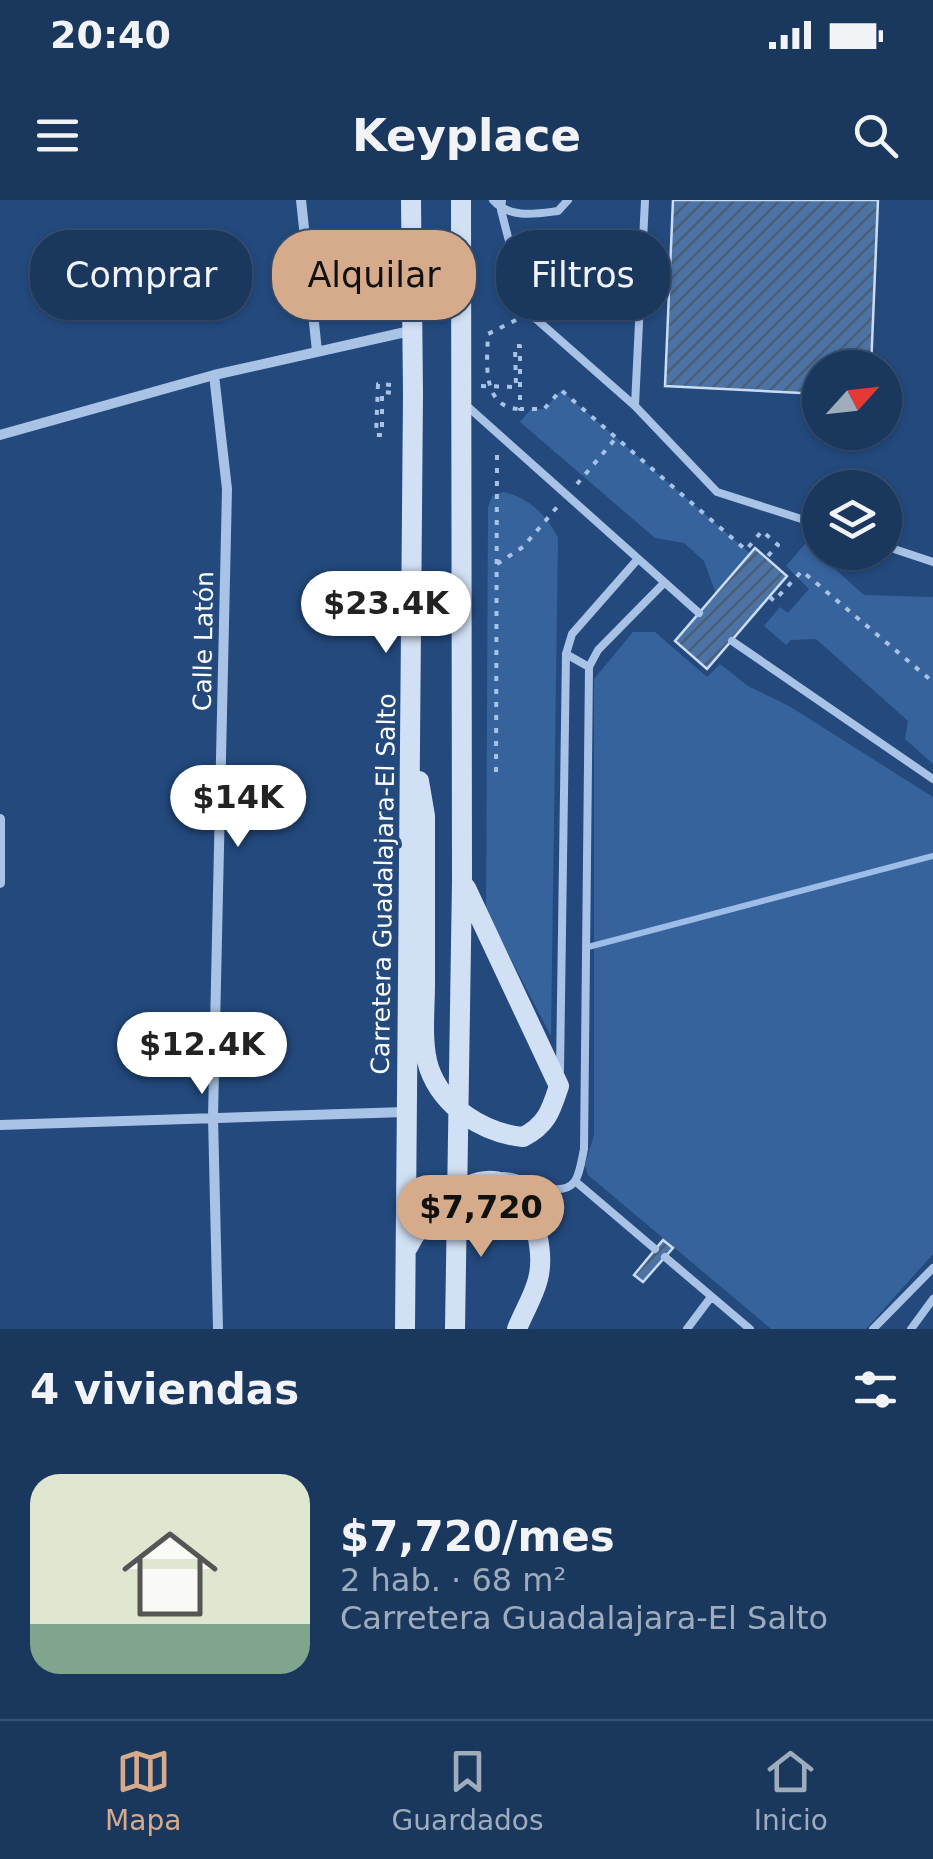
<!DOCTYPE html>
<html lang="es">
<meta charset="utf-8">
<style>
:root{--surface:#1a375e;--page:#274267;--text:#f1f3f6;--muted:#9facbc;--line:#385173;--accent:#d6ab8b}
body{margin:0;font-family:"DejaVu Sans",sans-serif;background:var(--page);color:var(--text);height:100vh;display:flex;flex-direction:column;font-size:38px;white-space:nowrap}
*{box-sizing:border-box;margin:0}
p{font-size:32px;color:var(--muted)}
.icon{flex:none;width:55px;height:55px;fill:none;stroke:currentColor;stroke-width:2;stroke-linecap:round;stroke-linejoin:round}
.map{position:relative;height:1129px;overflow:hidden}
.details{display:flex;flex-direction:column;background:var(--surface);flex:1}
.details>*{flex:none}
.top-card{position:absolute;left:30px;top:30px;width:875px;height:90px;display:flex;gap:20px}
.needle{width:65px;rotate:63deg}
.tools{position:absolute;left:802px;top:150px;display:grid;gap:20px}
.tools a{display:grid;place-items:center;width:100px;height:100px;border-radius:50%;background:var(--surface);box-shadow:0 2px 8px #0004,0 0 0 2px var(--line);font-size:50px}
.price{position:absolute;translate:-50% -85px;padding:0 22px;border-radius:35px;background:#fff;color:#222;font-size:32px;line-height:65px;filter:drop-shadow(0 2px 5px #0008)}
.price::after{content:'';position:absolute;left:50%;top:60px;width:30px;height:22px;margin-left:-15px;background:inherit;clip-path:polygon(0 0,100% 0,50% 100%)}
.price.active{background:var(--accent);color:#111}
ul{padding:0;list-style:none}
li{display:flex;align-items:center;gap:30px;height:250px;padding:0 30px}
li span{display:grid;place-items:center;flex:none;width:280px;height:200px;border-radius:30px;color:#555}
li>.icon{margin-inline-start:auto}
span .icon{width:120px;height:120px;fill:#fffc;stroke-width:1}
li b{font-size:42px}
h2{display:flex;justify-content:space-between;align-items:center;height:120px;padding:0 30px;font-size:42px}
.pill{padding:0 35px;border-radius:40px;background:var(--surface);box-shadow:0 2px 8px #0004,0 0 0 2px var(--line);font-size:35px;line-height:90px}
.pill.active{background:var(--accent);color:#111}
.status{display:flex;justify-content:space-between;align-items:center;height:70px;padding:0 50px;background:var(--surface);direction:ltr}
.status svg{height:28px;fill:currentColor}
header{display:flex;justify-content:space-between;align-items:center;height:130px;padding:0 30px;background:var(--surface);font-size:45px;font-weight:600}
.dock{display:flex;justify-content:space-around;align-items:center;height:140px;border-top:2px solid var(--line);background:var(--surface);font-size:28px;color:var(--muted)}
.dock a{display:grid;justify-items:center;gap:5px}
.dock .active{color:var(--accent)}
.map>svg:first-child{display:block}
.green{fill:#36639b}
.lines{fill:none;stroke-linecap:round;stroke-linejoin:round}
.stream{stroke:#9cbde7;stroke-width:6}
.building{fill:url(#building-hatch);stroke:#cbddf5;stroke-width:2.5}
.path{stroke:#a8c3e6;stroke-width:4;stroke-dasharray:5 8;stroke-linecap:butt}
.lane{stroke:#a8c3e6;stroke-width:8}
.street{stroke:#a8c3e6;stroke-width:10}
.secondary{stroke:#d1e0f5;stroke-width:20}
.labels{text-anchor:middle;stroke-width:8;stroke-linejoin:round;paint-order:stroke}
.street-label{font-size:25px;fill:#fff;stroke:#23497d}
</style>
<div class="status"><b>20:40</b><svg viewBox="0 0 49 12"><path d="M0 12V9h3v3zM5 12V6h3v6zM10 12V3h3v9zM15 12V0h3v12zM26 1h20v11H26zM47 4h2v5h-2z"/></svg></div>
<header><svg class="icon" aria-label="menu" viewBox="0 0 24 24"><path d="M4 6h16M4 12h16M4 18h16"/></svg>Keyplace<svg class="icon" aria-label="search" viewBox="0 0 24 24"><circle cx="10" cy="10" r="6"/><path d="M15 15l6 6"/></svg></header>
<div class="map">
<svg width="933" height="1129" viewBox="0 0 933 1129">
<defs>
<pattern id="building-hatch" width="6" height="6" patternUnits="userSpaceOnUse" patternTransform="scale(2.5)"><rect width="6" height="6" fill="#4b73a6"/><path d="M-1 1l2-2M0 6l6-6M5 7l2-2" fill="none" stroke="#4c5e74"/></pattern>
</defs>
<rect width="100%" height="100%" fill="#23497d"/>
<!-- green -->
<path class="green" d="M561 190 751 354 716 394 704 361 684 343 655 338 520 222 531 209H545Z
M503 292C528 297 547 315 558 338L551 836 486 711 488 307 492 296Z
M806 343 864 395 933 397V564L905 539 908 521 816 439 791 440 786 445 764 426 780 407 788 413 809 389 786 366Z
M633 432H655L707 477 720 464 748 486 789 506 933 597V1054L866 1129H771L588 975 585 965 594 935V479Z"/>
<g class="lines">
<!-- stream -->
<path class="stream" d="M588 747 933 656"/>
</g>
<!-- building -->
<path class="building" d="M673 0H878L871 168H820V194L665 186Z
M755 348 787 376 707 469 675 441Z
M663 1040 673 1048 643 1082 634 1075Z"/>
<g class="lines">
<!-- path -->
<path class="path" d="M516 120 488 134C487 162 481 208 520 209
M391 185 378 184 376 235H382V192L394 193
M481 186 516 187 515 146H520V209H544L561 190 746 350 762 331 778 345 766 358
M577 284 616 238
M497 364 523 347 558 306
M770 397 774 401 802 371 933 482
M496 572 497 251"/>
<!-- lane -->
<path class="lane" d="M493 0C510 19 535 14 558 11L568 0
M502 0 501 10 527 111 635 206 717 292 820 325
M635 205 645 0
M467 206 699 413
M885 346 933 362
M732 441 933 579
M566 454 589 467
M560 870 566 454 572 434 637 360
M504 976C523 976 560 1002 575 981 580 974 582 958 584 949L589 467 598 450 664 383
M575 981 655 1049
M665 1057 750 1129
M687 1129 711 1097
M873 1129 933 1068
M911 1129 933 1099"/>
<!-- street -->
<path class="street" d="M301 0 317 151
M214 175 227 289 213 917 218 1129
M0 235 214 175 410 131
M0 619V683
M0 925 406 912"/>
<!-- secondary -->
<path class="secondary" d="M419 581 425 616C425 672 425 728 425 784 425 811 421 843 429 868 443 908 484 933 523 937 547 925 551 910 559 886L466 688
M408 1047C431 1000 503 941 532 1018 539 1036 543 1060 538 1079 534 1096 523 1113 517 1129
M405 1129 413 194 411 0
M455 1129 462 681 461 0"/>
</g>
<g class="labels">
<!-- street labels -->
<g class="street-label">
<text transform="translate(203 441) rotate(-89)" y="9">Calle Latón</text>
<text transform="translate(383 684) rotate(-89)" y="9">Carretera Guadalajara-El Salto</text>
</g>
</g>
</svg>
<div class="tools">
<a><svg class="needle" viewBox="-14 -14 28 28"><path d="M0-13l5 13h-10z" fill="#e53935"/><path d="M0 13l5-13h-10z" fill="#9facbc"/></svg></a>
<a><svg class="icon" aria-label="layers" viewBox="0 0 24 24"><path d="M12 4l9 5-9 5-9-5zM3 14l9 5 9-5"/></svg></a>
</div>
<b class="price" style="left:386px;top:456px">$23.4K</b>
<b class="price" style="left:238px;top:650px">$14K</b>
<b class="price" style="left:202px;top:897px">$12.4K</b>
<b class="price active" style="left:481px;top:1060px">$7,720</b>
<div class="top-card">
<a class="pill">Comprar</a>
<a class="pill active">Alquilar</a>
<a class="pill">Filtros</a>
</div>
</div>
<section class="details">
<h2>4 viviendas<svg class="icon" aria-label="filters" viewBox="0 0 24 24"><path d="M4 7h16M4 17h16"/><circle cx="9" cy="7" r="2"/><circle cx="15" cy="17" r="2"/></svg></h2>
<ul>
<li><span style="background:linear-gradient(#dfe7d0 75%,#7fa58c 0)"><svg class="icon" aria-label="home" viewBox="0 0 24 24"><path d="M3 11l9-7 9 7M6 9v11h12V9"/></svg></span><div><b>$7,720/mes</b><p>2 hab. · 68 m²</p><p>Carretera Guadalajara-El Salto</p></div></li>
</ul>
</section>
<nav class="dock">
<a class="active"><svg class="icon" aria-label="map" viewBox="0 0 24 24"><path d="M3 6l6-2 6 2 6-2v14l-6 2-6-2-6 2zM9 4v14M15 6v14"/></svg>Mapa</a>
<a><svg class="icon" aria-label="saved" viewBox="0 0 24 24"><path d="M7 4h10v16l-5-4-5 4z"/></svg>Guardados</a>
<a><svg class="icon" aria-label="home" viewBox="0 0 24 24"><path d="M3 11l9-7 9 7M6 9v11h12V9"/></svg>Inicio</a>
</nav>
